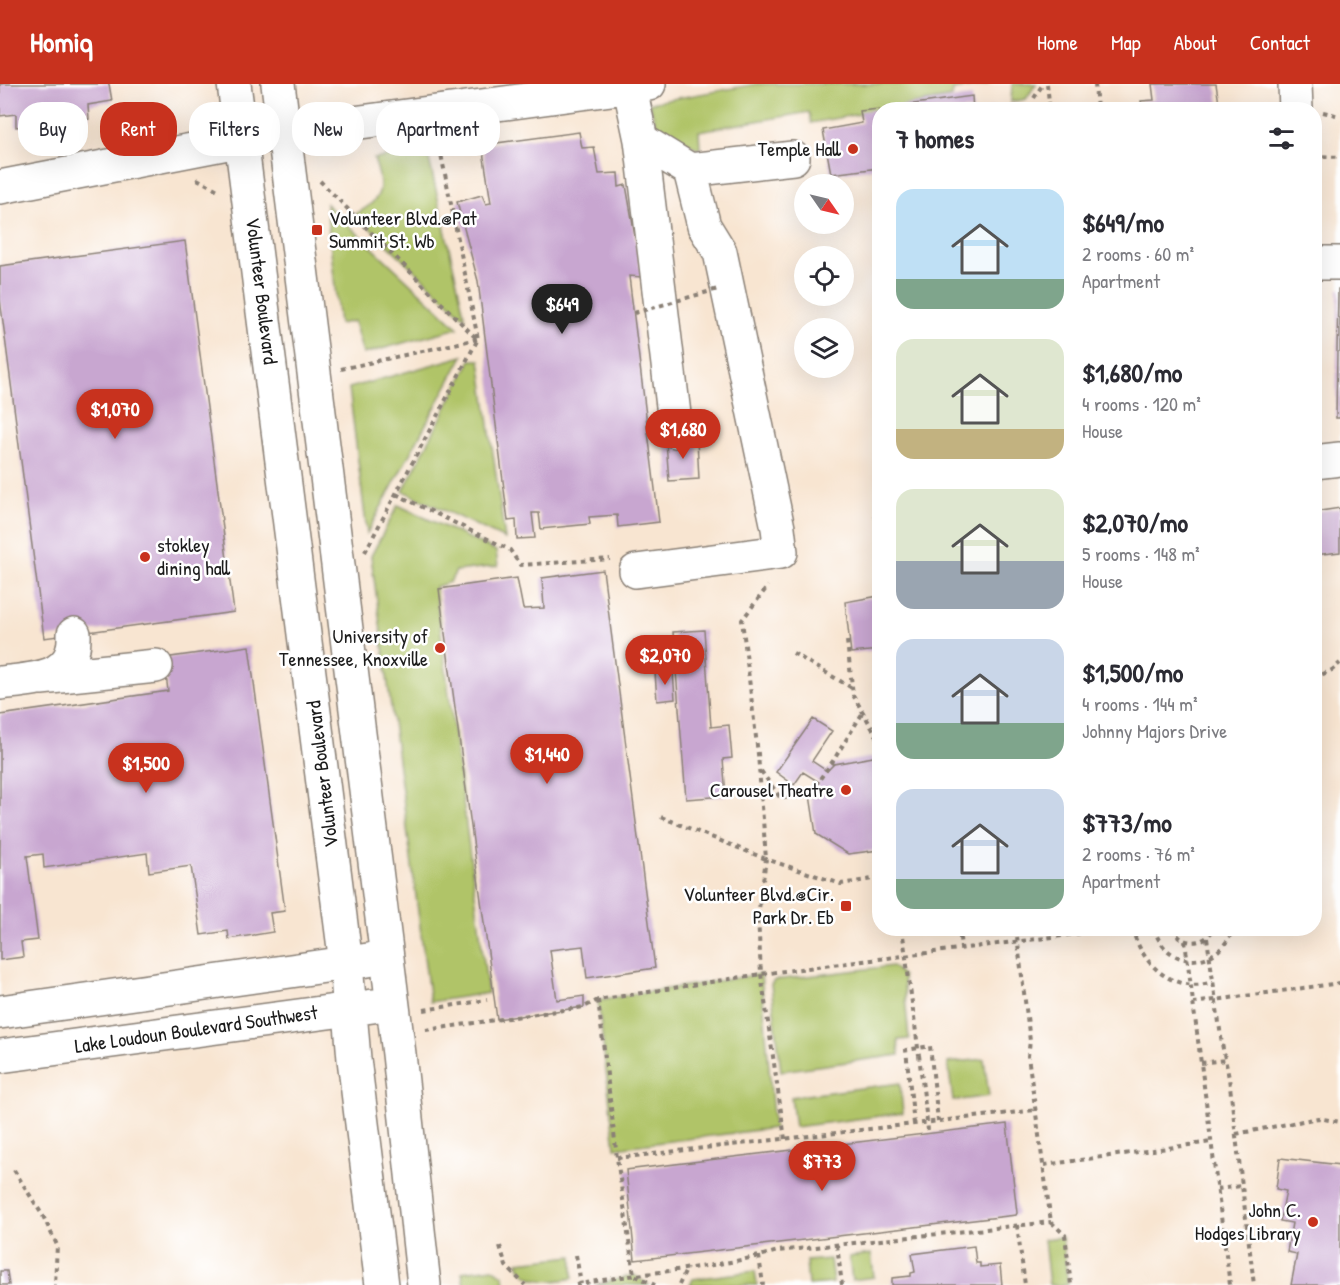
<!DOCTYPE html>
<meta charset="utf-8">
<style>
:root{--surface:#fff;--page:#f2f2f3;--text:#2b2b33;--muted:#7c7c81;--accent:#c8321e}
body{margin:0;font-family:"Patrick Hand",sans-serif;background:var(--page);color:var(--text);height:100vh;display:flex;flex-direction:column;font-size:22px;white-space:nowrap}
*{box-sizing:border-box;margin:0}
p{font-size:20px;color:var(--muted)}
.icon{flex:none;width:33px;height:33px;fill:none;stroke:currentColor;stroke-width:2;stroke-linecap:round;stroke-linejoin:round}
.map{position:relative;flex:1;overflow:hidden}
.drawer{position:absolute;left:872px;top:18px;width:450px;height:834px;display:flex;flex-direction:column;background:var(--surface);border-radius:24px;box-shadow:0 6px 24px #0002}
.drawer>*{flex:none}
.guide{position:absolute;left:18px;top:18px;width:570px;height:54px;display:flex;gap:12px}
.needle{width:39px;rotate:124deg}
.fabs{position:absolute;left:794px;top:90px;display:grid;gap:12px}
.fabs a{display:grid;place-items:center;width:60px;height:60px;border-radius:50%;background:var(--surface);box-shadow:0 6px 24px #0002;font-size:30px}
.price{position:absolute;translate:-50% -51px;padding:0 14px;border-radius:21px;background:var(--accent);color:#fff;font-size:20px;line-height:39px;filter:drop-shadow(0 2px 3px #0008)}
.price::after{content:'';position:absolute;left:50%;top:36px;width:18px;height:14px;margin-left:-9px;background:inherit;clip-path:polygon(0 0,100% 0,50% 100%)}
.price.active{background:#222;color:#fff}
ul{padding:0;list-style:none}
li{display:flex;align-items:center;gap:18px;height:150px;padding:0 24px}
li span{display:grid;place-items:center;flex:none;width:168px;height:120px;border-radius:18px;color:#555}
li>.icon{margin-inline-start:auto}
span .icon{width:72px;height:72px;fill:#fffc;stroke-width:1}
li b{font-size:26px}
h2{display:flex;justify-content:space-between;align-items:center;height:72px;padding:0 24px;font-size:26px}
.chip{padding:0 21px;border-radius:24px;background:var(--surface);box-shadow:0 6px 24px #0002;font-size:21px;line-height:54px}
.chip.active{background:var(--accent);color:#fff}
header{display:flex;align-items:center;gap:36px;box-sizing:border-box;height:84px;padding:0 30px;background:var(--accent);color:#fff}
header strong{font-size:28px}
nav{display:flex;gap:33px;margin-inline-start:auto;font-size:21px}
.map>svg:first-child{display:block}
.green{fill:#b0c468;stroke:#667042;stroke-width:1.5}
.building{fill:#c8a6d0}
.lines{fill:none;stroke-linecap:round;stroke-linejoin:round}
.minor-casing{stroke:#8a8076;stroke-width:36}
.path{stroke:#8a8076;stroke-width:4;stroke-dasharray:4.5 4.5;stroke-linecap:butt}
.minor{stroke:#fff;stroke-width:33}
.path-bridge{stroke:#8a8076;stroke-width:4;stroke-dasharray:4.5 4.5;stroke-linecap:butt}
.poi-dot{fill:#c8321e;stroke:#fff;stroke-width:2}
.labels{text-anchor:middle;stroke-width:5;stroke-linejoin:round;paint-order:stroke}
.poi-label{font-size:20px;fill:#1c1c1c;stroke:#fff;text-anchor:end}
.street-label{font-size:20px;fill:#1c1c1c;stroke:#fff}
</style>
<header>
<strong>Homiq</strong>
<nav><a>Home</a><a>Map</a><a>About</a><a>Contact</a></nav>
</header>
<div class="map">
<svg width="1340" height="1201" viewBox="0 0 1340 1201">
<rect width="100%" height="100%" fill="#fff"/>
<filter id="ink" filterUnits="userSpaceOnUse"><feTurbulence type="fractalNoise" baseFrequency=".0167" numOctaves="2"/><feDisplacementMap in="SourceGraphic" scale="12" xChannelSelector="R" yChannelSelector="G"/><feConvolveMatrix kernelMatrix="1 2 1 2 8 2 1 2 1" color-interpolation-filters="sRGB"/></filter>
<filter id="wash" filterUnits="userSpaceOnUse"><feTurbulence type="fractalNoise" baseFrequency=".008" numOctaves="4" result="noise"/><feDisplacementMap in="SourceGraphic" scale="24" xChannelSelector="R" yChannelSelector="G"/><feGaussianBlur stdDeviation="1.35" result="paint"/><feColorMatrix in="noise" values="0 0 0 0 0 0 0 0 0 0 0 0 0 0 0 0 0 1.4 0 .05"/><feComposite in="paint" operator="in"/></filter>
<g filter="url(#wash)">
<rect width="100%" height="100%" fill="#f8e5d1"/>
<!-- green -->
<path class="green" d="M757 0H989L953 6 952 13 811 39 809 28 699 47 700 64 698 65 656 40 649 19Z
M1012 0H1036L1026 15 1011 18Z
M427 66 465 234 355 130C384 116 384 102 374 75Z
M326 120 458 244 363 270 354 237 339 240Z
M463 272 367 449 349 304Z
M471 276H480L505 455 403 407Z
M398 421 496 467 498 482 456 487 450 498 435 503 488 909 430 918 371 472Z
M892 882 903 892 909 955 898 956 899 971 781 987 771 900 775 896Z
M761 890 774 1044 615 1064 598 916Z
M984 975 989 1012 953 1017 948 979Z
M900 999 903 1029 795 1043 791 1013Z
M1062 1153 1068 1201H1049L1044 1155Z
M871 1170 874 1193 852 1196 849 1173Z
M573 1172V1194C555 1198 524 1201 518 1178Z
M830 1175 833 1199 808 1201 806 1177Z
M493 1184 504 1192 505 1201H464L462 1188Z
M755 1187 757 1201H690L693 1195Z
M634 1191 649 1201H595Z"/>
<g id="blocks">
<!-- building -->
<path class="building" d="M0 0H109L112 17 88 21 89 35 16 43V30L0 32Z
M1152 0H1216L1220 26H1142L1141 17 1154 16Z
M972 12 973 26H885V24Z
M1017 21V26H988V24Z
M879 25V84L831 90 823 46 862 39 860 27Z
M579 48 582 64 594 63 599 90 618 89 619 103 626 101 642 193 629 192 659 438 618 443 617 431 589 433 590 440 541 445 539 429H532L535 454 517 455 516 436 508 437 478 197 457 118 482 111 486 120 491 119 482 61Z
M185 157 234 528 44 554 0 215V182Z
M1338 205H1340V334H1336Z
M697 356 699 395 669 397 666 358Z
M1340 424V468L1314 471V428Z
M603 486 655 884 587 894 583 862 550 866 557 916 584 912V923L497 935 439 505 517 494 523 525 544 524 542 494Z
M879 512V566L851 569 845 518Z
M704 546 711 643 729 641 732 674 723 675 726 712 686 715 673 548Z
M249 562 285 827 270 829 273 848 229 855 228 847 201 851 191 782 149 788 147 769 44 784 43 770 27 772 38 856 21 858 23 873 0 876V631L168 607 164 574Z
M673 587 675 615 657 617 655 588Z
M813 635 832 647 812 677 827 687 834 680 873 673 879 678V766L848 770 816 750 810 711 819 698 803 688 794 701 776 688Z
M1007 1040 1017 1129 1016 1131 635 1176 626 1086Z
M1280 1074 1340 1081V1201H1291L1297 1170 1287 1168 1292 1139 1280 1137 1286 1107 1276 1105Z
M974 1162 976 1179H980V1183L1000 1181 1002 1201H892V1194L911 1192V1189L915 1188 912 1170Z
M0 1187H7L9 1201H0Z"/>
</g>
</g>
<g filter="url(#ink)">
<use href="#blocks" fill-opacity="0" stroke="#8a8076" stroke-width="1.5"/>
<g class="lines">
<defs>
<path id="minor" d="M234 0 346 880 354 975 382 1201
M278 0 399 970 424 1201
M1295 0 1296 26
M630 4 641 56 690 86 793 74
M641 56 676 347
M0 103 285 48 649 0
M1314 179H1340
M1314 378 1340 375
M636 487 781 468 778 444 720 168 704 142 690 86
M41 594 156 582
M0 599C34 595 76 596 74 550
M0 928 368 876
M0 972 373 922"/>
</defs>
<!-- minor casing -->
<use href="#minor" class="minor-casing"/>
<!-- path -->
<path class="path" d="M1047 0 1050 26
M1095 0 1097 26
M1034 14 1043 0
M1323 28 1340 32
M1314 72 1340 73
M197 95 218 106
M320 97 477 255
M341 285 477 255
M396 410 510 466 520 481 610 475
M874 431 879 435
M365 468 478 255 438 55
M847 557 853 611 879 656
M793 569 852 604
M1314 594 1332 586 1340 579
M761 687 779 712 783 714 808 711 833 677 862 630
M661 733 766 775 758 670 742 536 768 502
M902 844 919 971
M959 844 961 864
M1016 844 1030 957 1028 972 1051 1138 1065 1151 1071 1201
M1074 844 1075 852
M1132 844C1142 881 1173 910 1213 898
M1154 844C1166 887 1220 886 1233 844
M1172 844C1182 863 1205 862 1214 844
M1207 854 1222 960 1229 994 1254 1201
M1185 857 1230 1201
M598 916 617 1074 634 1191 655 1201
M1193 919 1340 899
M424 926 487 916
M426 946 584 923 598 916 761 890 1124 844
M1201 979 1225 976
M914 1040 906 966 930 962 938 1037
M1236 1050 1318 1034 1340 1038
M785 1055 761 890 758 832 766 775 841 800 879 794
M617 1074 1036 1026
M1044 1081 1211 1058
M14 1086 43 1132 57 1161 55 1201
M1217 1105 1242 1102
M1017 1141 1025 1201
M837 1161 842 1201
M500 1162 506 1182 525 1201
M576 1171 581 1200
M759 1172 763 1201
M576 1201C643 1187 712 1186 778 1167L1051 1138
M679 1201 687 1184"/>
<!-- minor -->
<use href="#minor" class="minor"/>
<!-- path-bridge -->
<path class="path-bridge" d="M634 229 718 205
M919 971 928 1046"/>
</g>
</g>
<!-- markers -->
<g class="poi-dot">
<circle cx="853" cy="65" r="6"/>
<rect x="311" y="140" width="12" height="12" rx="3"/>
<circle cx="145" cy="473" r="6"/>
<circle cx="440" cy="564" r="6"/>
<circle cx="846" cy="706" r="6"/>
<rect x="840" y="816" width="12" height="12" rx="3"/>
<circle cx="1313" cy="1138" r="6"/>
</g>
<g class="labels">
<!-- poi labels -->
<g class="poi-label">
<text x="841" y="72">Temple Hall</text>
<text x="329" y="141" text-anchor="start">Volunteer Blvd.@Pat<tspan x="329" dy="23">Summit St. Wb</tspan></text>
<text x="157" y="468" text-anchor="start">stokley<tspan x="157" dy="23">dining hall</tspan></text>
<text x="428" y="559">University of<tspan x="428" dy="23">Tennessee, Knoxville</tspan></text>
<text x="834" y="713">Carousel Theatre</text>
<text x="834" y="817">Volunteer Blvd.@Cir.<tspan x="834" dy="23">Park Dr. Eb</tspan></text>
<text x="1301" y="1133">John C.<tspan x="1301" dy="23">Hodges Library</tspan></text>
</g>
<!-- street labels -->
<g class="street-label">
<text transform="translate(262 207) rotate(83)" y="7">Volunteer Boulevard</text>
<text transform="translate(322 690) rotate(-97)" y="7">Volunteer Boulevard</text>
<text transform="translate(196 945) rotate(-8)" y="7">Lake Loudoun Boulevard Southwest</text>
</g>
</g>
</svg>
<div class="fabs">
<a><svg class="needle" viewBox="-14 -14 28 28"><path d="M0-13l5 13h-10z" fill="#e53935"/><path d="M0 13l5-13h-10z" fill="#7c7c81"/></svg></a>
<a><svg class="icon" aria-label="locate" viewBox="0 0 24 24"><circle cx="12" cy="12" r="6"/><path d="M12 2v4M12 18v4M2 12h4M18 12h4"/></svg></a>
<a><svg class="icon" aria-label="layers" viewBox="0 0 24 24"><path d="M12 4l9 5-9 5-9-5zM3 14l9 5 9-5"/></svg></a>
</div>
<b class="price active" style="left:562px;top:251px">$649</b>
<b class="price" style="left:115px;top:356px">$1,070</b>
<b class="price" style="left:683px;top:376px">$1,680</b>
<b class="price" style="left:665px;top:602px">$2,070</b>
<b class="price" style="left:547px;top:701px">$1,440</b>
<b class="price" style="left:146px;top:710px">$1,500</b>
<b class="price" style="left:822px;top:1108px">$773</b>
<div class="guide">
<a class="chip">Buy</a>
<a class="chip active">Rent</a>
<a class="chip">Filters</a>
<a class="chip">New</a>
<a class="chip">Apartment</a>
</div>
<section class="drawer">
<h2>7 homes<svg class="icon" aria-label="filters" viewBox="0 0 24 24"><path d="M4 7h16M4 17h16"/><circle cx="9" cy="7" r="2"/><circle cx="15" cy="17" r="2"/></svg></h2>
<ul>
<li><span style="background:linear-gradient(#bfe0f5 75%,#7fa58c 0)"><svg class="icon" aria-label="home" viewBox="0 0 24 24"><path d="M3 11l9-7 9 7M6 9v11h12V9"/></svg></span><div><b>$649/mo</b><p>2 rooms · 60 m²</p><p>Apartment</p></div></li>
<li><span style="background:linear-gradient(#dfe7d0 75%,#c2b280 0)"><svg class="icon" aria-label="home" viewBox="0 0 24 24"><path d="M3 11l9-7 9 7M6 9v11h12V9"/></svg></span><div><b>$1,680/mo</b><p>4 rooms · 120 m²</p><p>House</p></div></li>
<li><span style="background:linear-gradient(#dfe7d0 60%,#9aa5b1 0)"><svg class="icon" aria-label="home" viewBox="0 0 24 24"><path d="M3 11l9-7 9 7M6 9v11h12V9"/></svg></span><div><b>$2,070/mo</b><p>5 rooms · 148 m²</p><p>House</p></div></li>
<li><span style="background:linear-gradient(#c9d6e8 70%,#7fa58c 0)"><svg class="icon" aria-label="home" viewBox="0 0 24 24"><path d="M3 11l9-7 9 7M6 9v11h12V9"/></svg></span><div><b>$1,500/mo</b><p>4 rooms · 144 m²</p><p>Johnny Majors Drive</p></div></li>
<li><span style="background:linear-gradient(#c9d6e8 75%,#7fa58c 0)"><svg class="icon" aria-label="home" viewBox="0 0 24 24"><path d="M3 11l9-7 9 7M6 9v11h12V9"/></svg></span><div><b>$773/mo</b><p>2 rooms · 76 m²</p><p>Apartment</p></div></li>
</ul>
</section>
</div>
